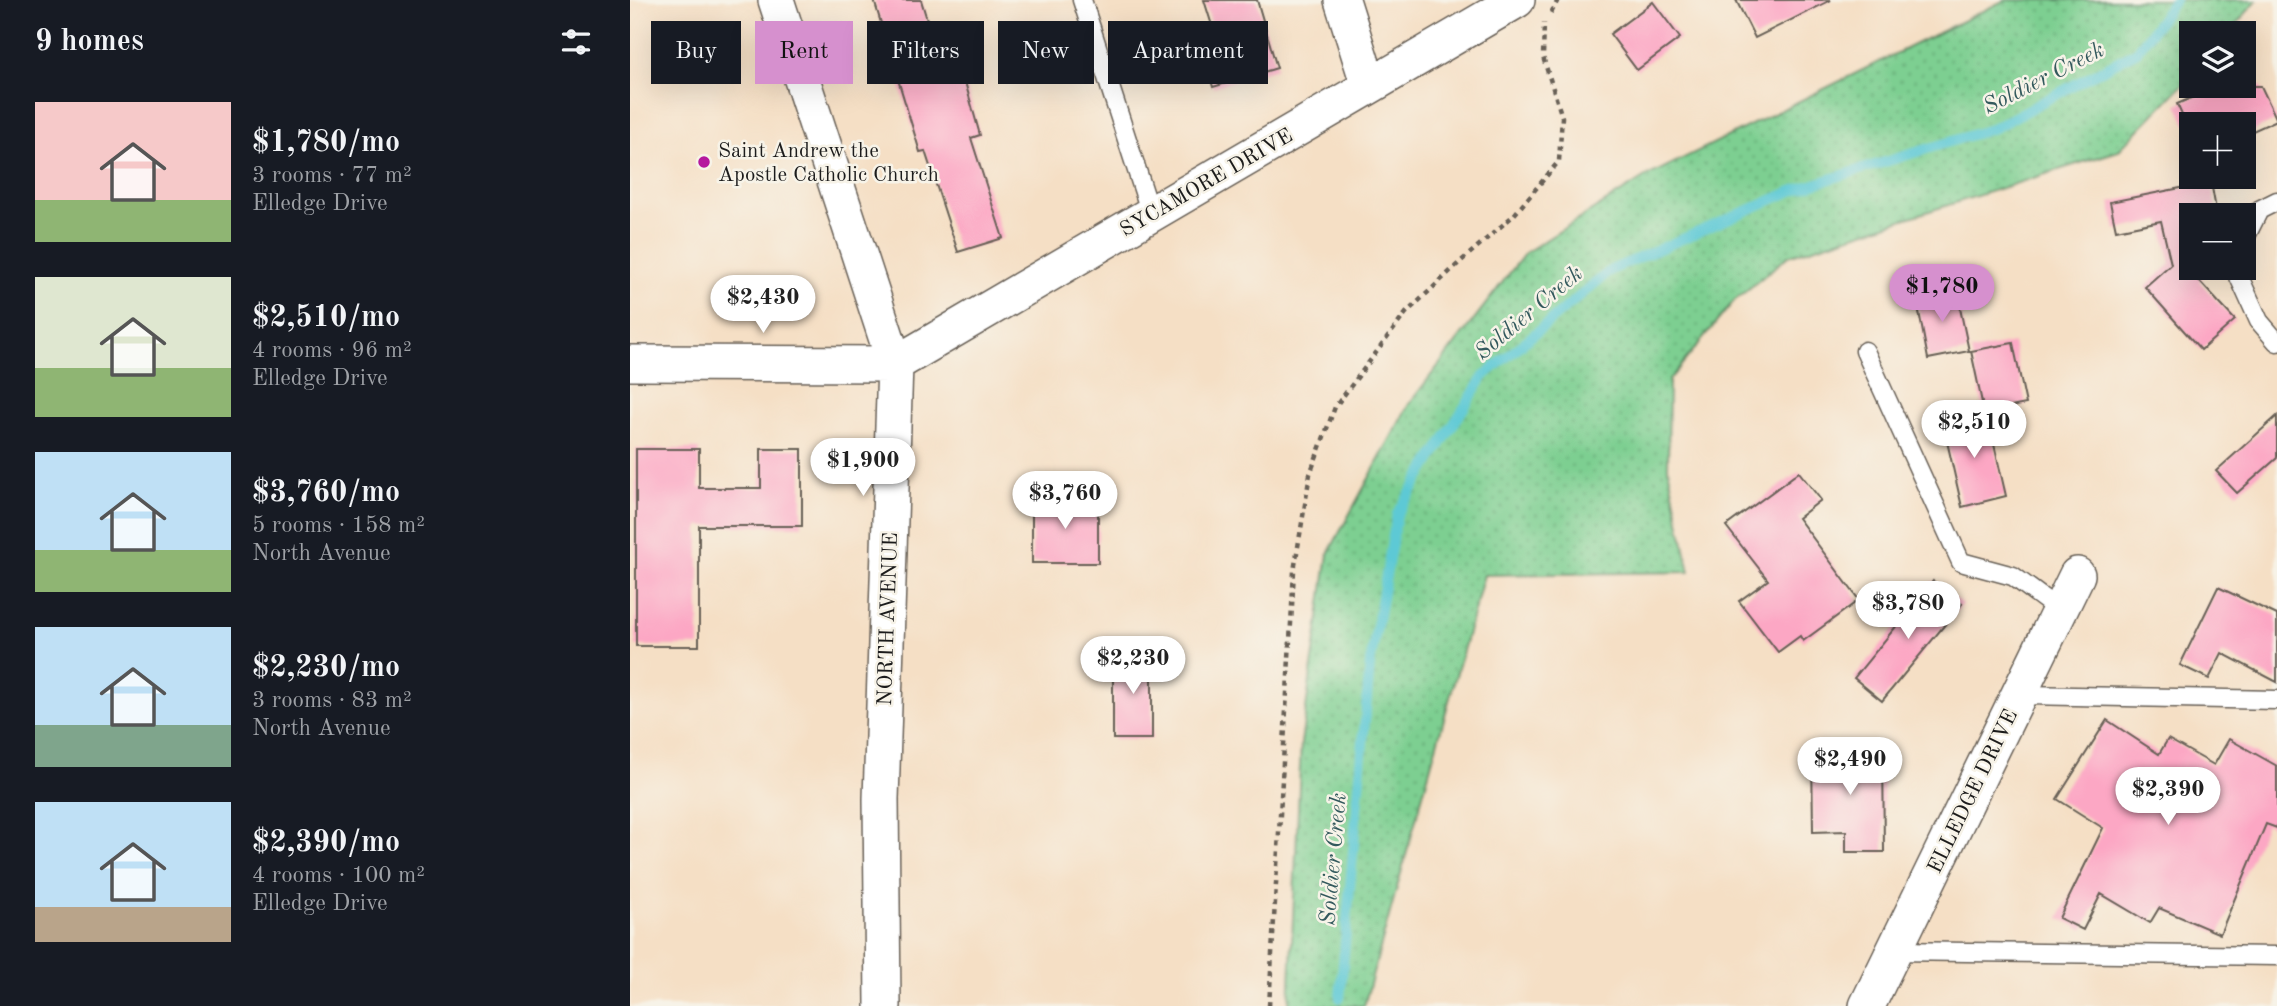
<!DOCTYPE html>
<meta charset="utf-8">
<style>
:root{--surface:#171b24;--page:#242831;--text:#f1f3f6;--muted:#9ea1a6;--accent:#d690ce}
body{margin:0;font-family:"Old Standard TT",serif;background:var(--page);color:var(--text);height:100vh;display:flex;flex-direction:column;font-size:26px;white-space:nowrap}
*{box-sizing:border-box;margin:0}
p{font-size:23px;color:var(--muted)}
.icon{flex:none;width:38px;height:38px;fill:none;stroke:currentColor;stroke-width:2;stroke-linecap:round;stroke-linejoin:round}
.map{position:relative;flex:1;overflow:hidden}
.drawer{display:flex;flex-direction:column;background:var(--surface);width:630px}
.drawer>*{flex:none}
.hud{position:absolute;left:21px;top:21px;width:665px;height:63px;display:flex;gap:14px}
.tools{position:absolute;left:1549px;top:21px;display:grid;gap:14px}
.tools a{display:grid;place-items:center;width:77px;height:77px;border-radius:0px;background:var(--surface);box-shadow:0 7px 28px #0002;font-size:35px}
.price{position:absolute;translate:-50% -60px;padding:0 16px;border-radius:24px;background:#fff;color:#222;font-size:23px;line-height:46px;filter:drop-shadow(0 2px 4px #0008)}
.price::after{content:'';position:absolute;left:50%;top:42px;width:21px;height:16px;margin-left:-10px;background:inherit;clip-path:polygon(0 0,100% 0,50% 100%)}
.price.active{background:var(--accent);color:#111}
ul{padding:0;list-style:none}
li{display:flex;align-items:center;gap:21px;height:175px;padding:0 35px}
li span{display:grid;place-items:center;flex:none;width:196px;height:140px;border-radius:0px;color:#555}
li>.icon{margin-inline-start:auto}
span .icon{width:84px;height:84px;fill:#fffc;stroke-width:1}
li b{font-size:30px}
h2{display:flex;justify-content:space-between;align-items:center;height:84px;padding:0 35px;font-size:30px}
.pill{padding:0 24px;border-radius:0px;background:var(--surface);box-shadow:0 7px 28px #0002;font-size:24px;line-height:63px}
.pill.active{background:var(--accent);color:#111}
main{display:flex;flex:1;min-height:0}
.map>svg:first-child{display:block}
.grass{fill:url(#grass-dots);stroke:#4c7656;stroke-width:2}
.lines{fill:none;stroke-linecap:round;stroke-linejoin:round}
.stream{stroke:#5dc9d5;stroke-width:10}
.building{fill:#fca7c4}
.service-casing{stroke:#686057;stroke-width:21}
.minor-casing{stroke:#686057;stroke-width:38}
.path{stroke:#686057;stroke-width:4.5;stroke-dasharray:5 5;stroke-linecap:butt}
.service{stroke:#fff;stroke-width:18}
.minor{stroke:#fff;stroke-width:35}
.poi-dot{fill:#b5179e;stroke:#f7f3e8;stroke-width:2.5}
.labels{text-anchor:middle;stroke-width:5;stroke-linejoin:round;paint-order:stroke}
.poi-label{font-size:21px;fill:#1c1c1c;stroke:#f7f3e8;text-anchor:start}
.street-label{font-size:21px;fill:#1c1c1c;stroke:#f7f3e8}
.water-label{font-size:23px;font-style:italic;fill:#33595d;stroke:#f7f3e8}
</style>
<main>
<section class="drawer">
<h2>9 homes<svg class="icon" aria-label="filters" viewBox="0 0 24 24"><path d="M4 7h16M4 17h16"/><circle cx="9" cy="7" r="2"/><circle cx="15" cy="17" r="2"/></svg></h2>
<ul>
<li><span style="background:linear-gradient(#f6c9c9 70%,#8fb573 0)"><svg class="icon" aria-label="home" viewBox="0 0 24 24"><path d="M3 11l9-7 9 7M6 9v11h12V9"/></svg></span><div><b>$1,780/mo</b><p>3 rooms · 77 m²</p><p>Elledge Drive</p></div></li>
<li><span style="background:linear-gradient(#dfe7d0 65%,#8fb573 0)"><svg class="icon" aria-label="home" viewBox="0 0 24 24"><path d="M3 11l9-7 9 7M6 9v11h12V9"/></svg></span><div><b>$2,510/mo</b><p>4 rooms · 96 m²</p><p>Elledge Drive</p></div></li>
<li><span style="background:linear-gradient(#bfe0f5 70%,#8fb573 0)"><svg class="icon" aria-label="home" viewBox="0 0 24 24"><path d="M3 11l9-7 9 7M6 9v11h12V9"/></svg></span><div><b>$3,760/mo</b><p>5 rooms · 158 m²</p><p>North Avenue</p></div></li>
<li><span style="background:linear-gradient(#bfe0f5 70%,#7fa58c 0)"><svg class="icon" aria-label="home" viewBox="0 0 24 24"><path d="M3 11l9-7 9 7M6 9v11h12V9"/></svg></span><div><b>$2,230/mo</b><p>3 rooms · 83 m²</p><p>North Avenue</p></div></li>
<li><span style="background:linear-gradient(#bfe0f5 75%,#b9a48a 0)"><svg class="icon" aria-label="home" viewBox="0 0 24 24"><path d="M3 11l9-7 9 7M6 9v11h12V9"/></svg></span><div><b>$2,390/mo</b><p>4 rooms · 100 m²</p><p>Elledge Drive</p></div></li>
</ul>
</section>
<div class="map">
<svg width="1647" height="1006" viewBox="0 0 1647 1006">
<defs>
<pattern id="grass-dots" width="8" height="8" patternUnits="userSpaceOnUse" patternTransform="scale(1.75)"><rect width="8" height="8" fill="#7dcf91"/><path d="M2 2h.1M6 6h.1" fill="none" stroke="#6bb17c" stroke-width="1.8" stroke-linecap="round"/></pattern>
</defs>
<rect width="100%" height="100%" fill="#f7f3e8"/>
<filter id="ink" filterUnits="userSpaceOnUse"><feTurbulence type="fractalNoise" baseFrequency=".0143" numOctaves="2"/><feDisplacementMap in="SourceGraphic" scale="14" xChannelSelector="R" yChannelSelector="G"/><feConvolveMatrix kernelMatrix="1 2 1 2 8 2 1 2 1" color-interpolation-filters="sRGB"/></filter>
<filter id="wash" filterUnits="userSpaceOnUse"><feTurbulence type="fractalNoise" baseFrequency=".00686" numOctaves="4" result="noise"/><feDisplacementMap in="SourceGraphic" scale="28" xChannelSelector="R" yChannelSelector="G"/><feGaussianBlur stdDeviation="1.57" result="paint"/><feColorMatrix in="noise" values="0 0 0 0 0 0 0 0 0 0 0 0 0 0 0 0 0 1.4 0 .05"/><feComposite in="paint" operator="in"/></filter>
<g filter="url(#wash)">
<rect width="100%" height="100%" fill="#f5dfc5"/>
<!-- grass -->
<path class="grass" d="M1375 0H1627L1599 33H1561V76L1488 151 1158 256 1104 301 1039 380 1038 468 1060 572 854 575 734 1006H659L671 743 698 554 779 404 895 253 1017 176Z"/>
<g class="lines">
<!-- stream -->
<path class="stream" d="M710 998 740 664 767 514 854 376 981 270 1162 191 1364 128 1507 51 1545 0"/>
</g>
<g id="blocks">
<!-- building -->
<path class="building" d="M244 0H291L310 62 328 57 350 135 341 138 373 238 328 252 295 151 290 152Z
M574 0H627L647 68 583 87 569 40 585 35Z
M1106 0H1201L1125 38Z
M1023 2 1050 38 1007 70 980 34Z
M1589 86H1631L1647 120 1614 135V124H1556L1547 104Z
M1581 182 1587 215H1561V268H1575L1579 272 1569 281 1605 320 1571 350 1515 287 1541 264 1531 221 1486 230 1480 202Z
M1326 289 1339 351 1298 359 1286 296Z
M1383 343 1396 404 1354 412 1341 351Z
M1357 414 1376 496 1332 507 1313 424Z
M1647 416V458L1607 493 1586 471Z
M6 449H69V488H131V449H172V526H69V646H6Z
M1169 472 1191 500 1168 518 1229 600 1173 641 1170 636 1148 652 1109 601 1138 580 1096 526Z
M402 500H468V563H402Z
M1303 581 1332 604 1252 701 1224 678Z
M1588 587 1647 615V682L1592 653 1579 679 1550 665Z
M483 652H522V739H483Z
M1477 720 1529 754 1538 739 1584 765 1599 739 1647 766V828L1636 824 1590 934 1529 908 1520 923 1471 894 1453 930 1429 918 1473 828 1427 799Z
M1253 750 1254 852H1216V831L1183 832 1182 751Z"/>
</g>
</g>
<g filter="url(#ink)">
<use href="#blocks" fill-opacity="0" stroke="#686057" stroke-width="2"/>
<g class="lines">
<defs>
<path id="service" d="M452 0 521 214
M1614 240 1629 210 1647 201
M1605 268 1629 321 1647 342
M1235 351 1331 562 1383 576 1430 611
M1388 695 1647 700
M1263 951 1647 956"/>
<path id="minor" d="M146 0 265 364 251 799 253 1006
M712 0 739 86
M0 363 265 364 887 0
M1237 1006 1447 575"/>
</defs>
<!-- service casing -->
<use href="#service" class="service-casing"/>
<!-- minor casing -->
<use href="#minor" class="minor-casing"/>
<!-- path -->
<path class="path" d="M921 13 928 0
M639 1006 664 571 680 474 705 407 776 313 830 262 884 215 929 161 932 117 913 57 914 23"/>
<!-- service -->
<use href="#service" class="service"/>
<!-- minor -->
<use href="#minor" class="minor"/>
</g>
</g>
<!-- markers -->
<circle class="poi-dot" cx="74" cy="162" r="7"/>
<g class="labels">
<!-- poi labels -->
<g class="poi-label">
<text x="88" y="157">Saint Andrew the<tspan x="88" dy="24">Apostle Catholic Church</tspan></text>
</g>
<!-- street labels -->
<g class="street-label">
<text transform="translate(576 182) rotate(-30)" y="7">SYCAMORE DRIVE</text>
<text transform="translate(257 619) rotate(-88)" y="7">NORTH AVENUE</text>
<text transform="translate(1342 791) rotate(-64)" y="7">ELLEDGE DRIVE</text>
</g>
<!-- water labels -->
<g class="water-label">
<text transform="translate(1413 77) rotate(-27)" y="8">Soldier Creek</text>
<text transform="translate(898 312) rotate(-40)" y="8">Soldier Creek</text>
<text transform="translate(702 859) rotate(-85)" y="8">Soldier Creek</text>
</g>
</g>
</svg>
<div class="tools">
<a><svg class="icon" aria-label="layers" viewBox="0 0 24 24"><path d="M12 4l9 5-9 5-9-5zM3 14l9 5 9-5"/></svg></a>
<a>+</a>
<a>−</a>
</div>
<b class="price active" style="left:1312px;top:324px">$1,780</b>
<b class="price" style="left:133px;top:335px">$2,430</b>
<b class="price" style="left:1344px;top:460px">$2,510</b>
<b class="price" style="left:233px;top:498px">$1,900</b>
<b class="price" style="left:435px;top:531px">$3,760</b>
<b class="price" style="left:1278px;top:641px">$3,780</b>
<b class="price" style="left:503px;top:696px">$2,230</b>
<b class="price" style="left:1220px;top:797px">$2,490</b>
<b class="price" style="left:1538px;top:827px">$2,390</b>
<div class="hud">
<a class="pill">Buy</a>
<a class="pill active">Rent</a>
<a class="pill">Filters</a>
<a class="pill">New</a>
<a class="pill">Apartment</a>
</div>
</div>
</main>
